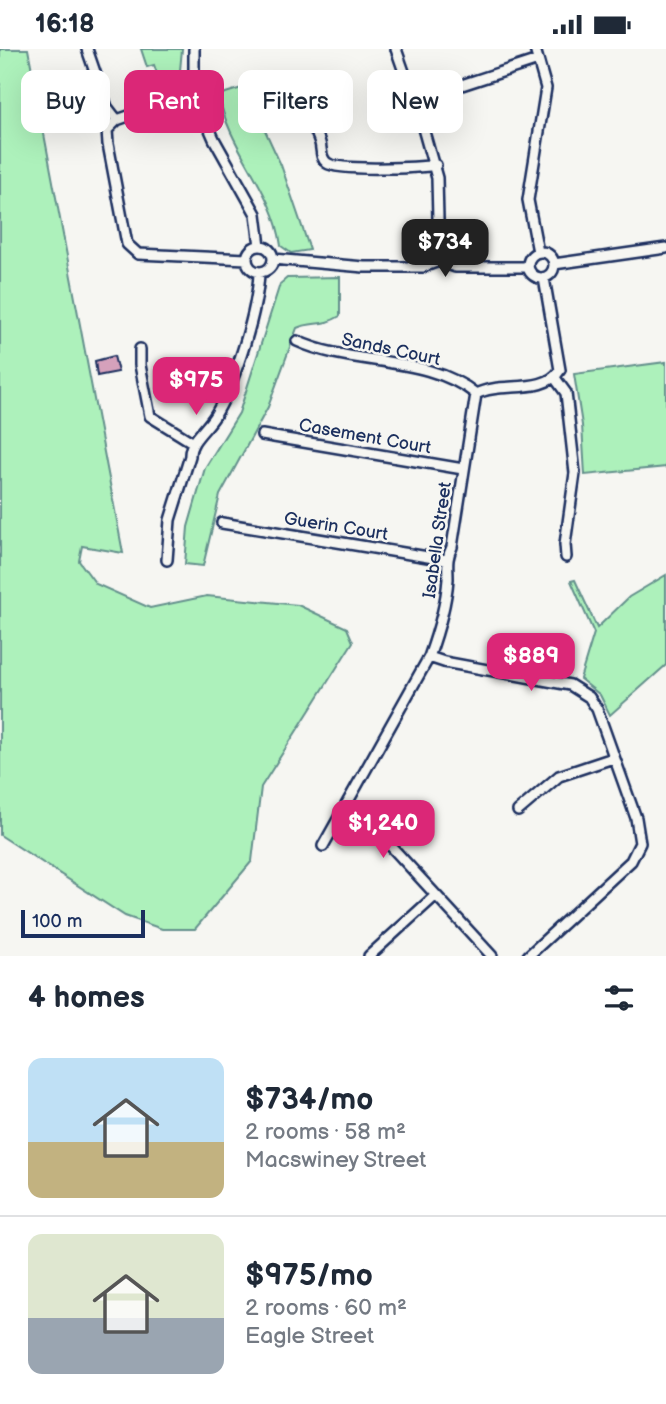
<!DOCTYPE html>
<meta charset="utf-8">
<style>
:root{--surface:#fff;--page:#f2f2f3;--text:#1f2937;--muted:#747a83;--line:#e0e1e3;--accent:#db2777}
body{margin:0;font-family:"Balsamiq Sans",sans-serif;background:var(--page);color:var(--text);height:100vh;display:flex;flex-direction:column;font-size:26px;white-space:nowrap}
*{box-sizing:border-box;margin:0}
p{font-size:23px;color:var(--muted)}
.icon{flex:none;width:38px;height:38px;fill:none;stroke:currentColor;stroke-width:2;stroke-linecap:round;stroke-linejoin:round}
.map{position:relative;height:907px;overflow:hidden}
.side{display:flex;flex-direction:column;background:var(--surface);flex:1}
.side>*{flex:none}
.banner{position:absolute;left:21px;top:21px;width:625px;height:63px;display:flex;gap:14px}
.scale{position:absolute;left:21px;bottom:18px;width:124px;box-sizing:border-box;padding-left:7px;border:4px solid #1b2f5e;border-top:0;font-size:19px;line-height:24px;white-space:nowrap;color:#1b2f5e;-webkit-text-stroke:5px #f6f6f2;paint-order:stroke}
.price{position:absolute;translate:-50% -60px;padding:0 16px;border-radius:14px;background:var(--accent);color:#fff;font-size:23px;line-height:46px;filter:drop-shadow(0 2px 4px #0008)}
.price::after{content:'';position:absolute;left:50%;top:42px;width:21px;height:16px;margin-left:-10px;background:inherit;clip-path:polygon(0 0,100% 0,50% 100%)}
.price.on{background:#222;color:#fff}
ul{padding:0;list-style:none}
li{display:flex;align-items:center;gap:21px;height:175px;padding:0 28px}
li+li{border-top:2px solid var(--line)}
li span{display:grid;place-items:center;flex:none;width:196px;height:140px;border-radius:14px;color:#555}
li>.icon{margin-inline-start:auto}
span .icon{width:84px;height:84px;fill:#fffc;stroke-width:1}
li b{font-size:30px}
h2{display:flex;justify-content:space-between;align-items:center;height:84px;padding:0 28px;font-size:30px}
.tag{padding:0 24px;border-radius:14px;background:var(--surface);box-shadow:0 7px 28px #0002;font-size:24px;line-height:63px}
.tag.on{background:var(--accent);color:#fff}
.status{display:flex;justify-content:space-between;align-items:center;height:49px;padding:0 35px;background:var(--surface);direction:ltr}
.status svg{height:19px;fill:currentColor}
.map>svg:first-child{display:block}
.green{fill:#adf1bb;stroke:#64908c;stroke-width:2}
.building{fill:#d5a1bb;stroke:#1b2f5e;stroke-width:2}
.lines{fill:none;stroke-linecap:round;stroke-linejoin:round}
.street-casing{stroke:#1b2f5e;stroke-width:14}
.street{stroke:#f6f6f2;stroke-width:9}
.labels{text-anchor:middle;stroke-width:5;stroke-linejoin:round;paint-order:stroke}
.street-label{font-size:18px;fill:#1b2f5e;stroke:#f6f6f2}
</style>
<div class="status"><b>16:18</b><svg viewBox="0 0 49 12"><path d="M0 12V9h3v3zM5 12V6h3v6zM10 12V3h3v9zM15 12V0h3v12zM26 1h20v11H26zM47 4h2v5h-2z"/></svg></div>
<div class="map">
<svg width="666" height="907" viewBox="0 0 666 907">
<rect width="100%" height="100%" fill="#f6f6f2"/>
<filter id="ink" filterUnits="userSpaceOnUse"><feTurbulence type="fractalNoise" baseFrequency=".0143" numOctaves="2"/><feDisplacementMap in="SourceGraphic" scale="14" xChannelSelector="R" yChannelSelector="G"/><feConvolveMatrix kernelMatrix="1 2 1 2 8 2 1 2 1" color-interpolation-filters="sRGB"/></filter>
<g filter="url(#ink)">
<!-- green -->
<path class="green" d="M0 0H28L123 504 82 497 79 512 96 535 150 559 207 547 298 556 347 579 353 593 261 738 252 812 195 880H162L125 867 0 786Z
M141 0H182L179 32 162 39 154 16 147 18Z
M245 38 281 116 310 201 291 204 281 197C274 141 228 100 219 46Z
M340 228V267C322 278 314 272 297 279L268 358 220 446 203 517 185 515 188 478 205 419 239 364 280 235 287 229Z
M666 313V418L585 426 582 376 574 325Z
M666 526V616L610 666 600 646 580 630 594 584 571 532 575 531 597 579 629 548Z"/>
<!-- building -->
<path class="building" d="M114 307 118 323 97 327 95 312Z"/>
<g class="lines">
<defs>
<path id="street" d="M87 0 107 58 117 71
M194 0V44L214 90 256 165 260 197
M396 0 410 40 419 50V65L437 129 439 212
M535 0 546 39 528 151 538 203
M290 36C300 54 314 74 320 94 322 101 320 109 327 114 338 122 419 119 436 116
M194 44 117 71 107 81 108 95 127 195 138 205 247 210
M419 50 538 11
M247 210a13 13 0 1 1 26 0a13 13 0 1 1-26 0Z
M528 216a13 13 0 1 1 26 0a13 13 0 1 1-26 0Z
M273 210 364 218H423L439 212 455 218H528
M554 215 666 199
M297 292C353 318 426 305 476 345
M140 300V316L150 367 192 393
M555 329 566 344 575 424 565 495 566 508
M262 386 463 420
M222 474 446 511
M167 511 170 471 190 407C189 391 209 379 217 363 236 330 258 261 259 223
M429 608 444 613 570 636 589 648 597 660 636 769 640 794 631 812 528 907
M346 757 365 769 492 907
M518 762 559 727 613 709
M323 797 429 608C438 583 446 557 448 530 448 517 446 510 452 498L476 345C500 332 545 346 560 321L544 229
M369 907 435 847"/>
</defs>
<!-- street casing -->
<use href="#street" class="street-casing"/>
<!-- street -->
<use href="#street" class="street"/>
</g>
</g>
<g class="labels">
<!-- street labels -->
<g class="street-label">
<text transform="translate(391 300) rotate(12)" y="6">Sands Court</text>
<text transform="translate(365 387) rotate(10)" y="6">Casement Court</text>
<text transform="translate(336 477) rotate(9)" y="6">Guerin Court</text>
<text transform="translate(437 491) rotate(-82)" y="6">Isabella Street</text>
</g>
</g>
</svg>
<div class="scale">100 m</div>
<b class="price on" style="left:445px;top:230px">$734</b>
<b class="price" style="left:196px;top:368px">$975</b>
<b class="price" style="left:531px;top:644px">$889</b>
<b class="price" style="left:383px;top:811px">$1,240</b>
<div class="banner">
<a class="tag">Buy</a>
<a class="tag on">Rent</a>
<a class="tag">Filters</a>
<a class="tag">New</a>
</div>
</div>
<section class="side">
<h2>4 homes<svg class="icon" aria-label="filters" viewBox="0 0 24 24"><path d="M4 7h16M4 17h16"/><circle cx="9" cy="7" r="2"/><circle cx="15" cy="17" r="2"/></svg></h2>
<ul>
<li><span style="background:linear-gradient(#bfe0f5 60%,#c2b280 0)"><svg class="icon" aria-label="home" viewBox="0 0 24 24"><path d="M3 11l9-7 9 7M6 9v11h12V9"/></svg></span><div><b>$734/mo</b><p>2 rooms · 58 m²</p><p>Macswiney Street</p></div></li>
<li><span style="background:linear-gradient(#dfe7d0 60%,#9aa5b1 0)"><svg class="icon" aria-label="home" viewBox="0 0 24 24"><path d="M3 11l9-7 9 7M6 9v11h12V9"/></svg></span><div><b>$975/mo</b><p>2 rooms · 60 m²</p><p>Eagle Street</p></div></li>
</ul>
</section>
